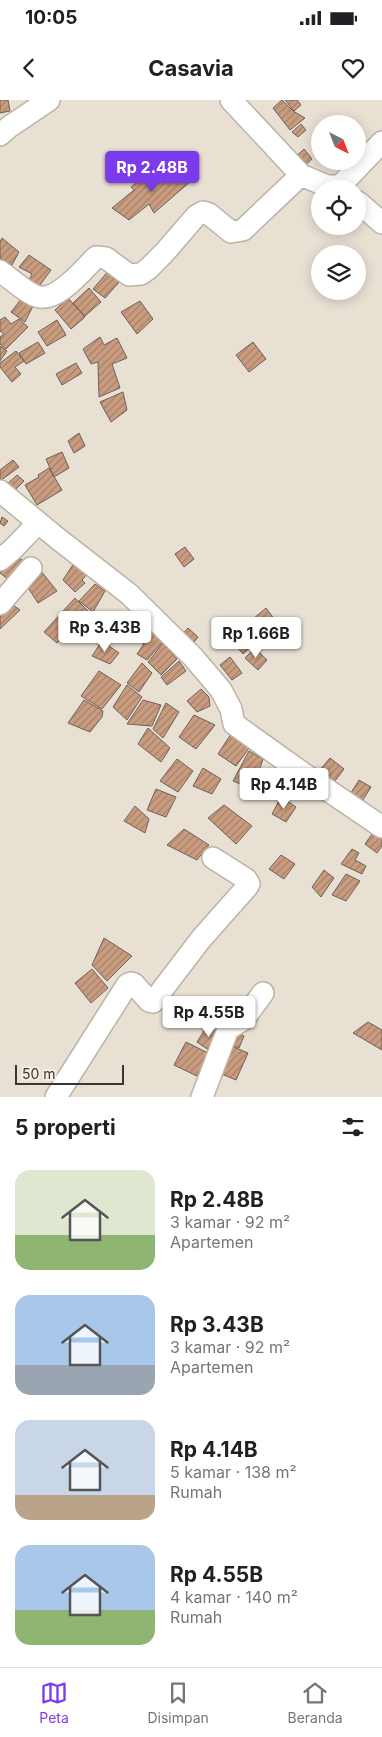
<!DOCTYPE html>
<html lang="id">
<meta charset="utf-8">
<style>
:root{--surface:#fff;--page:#f6f6f6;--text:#202124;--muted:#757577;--line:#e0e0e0;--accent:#7c3aed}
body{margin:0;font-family:Inter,sans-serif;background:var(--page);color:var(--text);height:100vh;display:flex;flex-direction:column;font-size:19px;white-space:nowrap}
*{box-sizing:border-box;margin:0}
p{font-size:16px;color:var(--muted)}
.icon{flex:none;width:28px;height:28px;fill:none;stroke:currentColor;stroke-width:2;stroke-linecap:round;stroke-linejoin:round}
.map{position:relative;height:997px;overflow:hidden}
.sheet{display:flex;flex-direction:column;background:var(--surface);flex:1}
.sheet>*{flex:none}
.needle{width:32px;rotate:138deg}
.fabs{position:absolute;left:311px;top:15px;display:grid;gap:10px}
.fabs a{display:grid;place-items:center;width:55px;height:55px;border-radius:50%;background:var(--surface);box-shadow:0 2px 12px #0003;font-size:25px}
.scale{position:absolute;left:15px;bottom:12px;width:109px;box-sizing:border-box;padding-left:5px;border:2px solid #393631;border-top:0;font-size:14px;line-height:18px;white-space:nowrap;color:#393631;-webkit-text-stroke:4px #f6ede1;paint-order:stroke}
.price{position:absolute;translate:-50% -42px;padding:0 11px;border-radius:5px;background:#fff;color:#222;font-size:16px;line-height:32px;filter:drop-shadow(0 1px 2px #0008)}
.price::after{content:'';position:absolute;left:50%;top:30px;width:15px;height:11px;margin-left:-8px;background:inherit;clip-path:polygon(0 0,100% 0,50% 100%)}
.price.active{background:var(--accent);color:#fff}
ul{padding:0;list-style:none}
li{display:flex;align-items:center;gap:15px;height:125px;padding:0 15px}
li span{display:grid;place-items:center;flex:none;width:140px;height:100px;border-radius:15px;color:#555}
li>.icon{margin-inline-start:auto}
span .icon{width:60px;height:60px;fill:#fffc;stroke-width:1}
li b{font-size:21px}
h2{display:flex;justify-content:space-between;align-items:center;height:60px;padding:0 15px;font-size:21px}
.status{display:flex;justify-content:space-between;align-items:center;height:35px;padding:0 25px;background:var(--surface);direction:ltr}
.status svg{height:14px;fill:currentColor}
header{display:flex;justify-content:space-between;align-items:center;height:65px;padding:0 15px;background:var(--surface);font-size:22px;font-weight:700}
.dock{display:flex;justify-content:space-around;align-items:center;height:70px;border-top:1px solid var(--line);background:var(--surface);font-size:14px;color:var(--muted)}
.dock a{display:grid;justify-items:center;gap:2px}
.dock .active{color:var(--accent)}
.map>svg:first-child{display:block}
.building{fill:url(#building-hatch);stroke:#6d615a}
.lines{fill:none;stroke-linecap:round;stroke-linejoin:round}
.minor-casing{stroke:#bbb3a6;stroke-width:24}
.minor{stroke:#fff;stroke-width:21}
</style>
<div class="status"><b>10:05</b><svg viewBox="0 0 49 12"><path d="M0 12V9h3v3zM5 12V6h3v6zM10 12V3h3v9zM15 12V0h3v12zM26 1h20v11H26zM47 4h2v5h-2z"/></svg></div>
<header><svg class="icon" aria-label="back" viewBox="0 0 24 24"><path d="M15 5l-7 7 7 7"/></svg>Casavia<svg class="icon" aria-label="heart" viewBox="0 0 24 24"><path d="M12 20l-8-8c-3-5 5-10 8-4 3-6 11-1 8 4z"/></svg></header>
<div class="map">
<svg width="382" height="997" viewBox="0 0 382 997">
<defs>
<pattern id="building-hatch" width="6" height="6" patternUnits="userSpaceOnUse" patternTransform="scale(1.25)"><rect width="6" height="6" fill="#ca9c7f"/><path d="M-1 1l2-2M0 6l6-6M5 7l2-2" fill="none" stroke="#a58069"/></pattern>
</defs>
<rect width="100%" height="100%" fill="#e9e0d4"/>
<!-- building -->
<path class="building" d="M0 0H8L10 11 0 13Z
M282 0 293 11 305 18 290 30 273 8Z
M285 0H297L301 5 294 11Z
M301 24 306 30 298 37 292 32Z
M304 49 312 59 299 71 290 62Z
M179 67 191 81 154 113 149 104 129 120 112 108 134 90 131 87 156 69 162 78Z
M2 138 19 152 12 165 0 158V142Z
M29 155 51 170 37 189 28 182 32 174 19 167Z
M110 169 122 179 105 198 93 189Z
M89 188 101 202 85 216 73 203Z
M22 198 33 206 25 222 11 212Z
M68 198 85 217 71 229 55 210Z
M140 201 153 219 137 234 121 212Z
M5 217 11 224 19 219 28 227 6 249 0 244V237L4 234 0 231V220Z
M57 220 66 235 47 246 38 232Z
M100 237 104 245 117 238 127 258 112 264 120 288 99 297 98 262 91 264 83 249Z
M38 242 45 253 26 264 19 253Z
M253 242 266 259 249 272 236 255Z
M0 246 7 251 0 261Z
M16 251 24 261 15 267 21 274 12 282 0 267V263Z
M76 263 82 273 62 285 56 274Z
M123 292 127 310 111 322 100 302Z
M79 333 85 346 74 353 68 341Z
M62 352 69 368 54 377 46 359Z
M13 360 19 367 0 381V370Z
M49 368 62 390 37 405 25 385 39 377 38 375Z
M17 375 24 381 10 395 3 388Z
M2 417 8 421 4 426 0 423Z
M185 447 194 459 184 467 175 454Z
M10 453 29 464 13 483 0 473V465Z
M74 463 87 474 82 480 85 483 75 492 63 480Z
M36 465 57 491 38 503 23 480Z
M95 484 105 491 93 512 79 501Z
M13 493 19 499 13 505 20 510 0 529V507Z
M75 498 89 512 57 543 44 532Z
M266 508 275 520 256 537 246 525Z
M137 514 165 539 147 560 137 554 144 544 121 527Z
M188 528 198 537 191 546 180 537Z
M279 530 281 538 263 544 261 536Z
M241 532 253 545 243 554 231 540Z
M102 541 119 553 110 564 92 556Z
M163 543 177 559 161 575 148 562Z
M255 548 267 560 258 570 245 558Z
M230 557 242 573 232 580 220 565Z
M179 561 186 571 167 585 161 577Z
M142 563 152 573 139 592 127 583Z
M99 571 121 585 102 609 81 596Z
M127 585 142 597 127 620 113 607Z
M201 589 209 597 210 606 197 612 187 601Z
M84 600 103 611 102 617 90 632 68 623Z
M143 600 161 605 152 626 127 624Z
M166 603 179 612 163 638 153 629Z
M194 615 215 625 196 649 179 637Z
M148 628 170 648 161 662 138 644Z
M231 634 250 647 236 666 218 654Z
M249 651 263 659 259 671 271 680 261 692 233 681Z
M330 658 344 669 329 689 314 677Z
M177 659 193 671 178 692 160 681Z
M203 668 221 679 212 694 193 686Z
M359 680 371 687 359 706 347 699Z
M156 689 176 697 166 717 147 710Z
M281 697 296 707 286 722 272 714Z
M224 705 252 726 236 744 208 718Z
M135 706 149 719 145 733 124 721Z
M184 729 209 745 197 760 167 745Z
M374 731 382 737V746L377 753 365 744Z
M352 749 359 753 355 760 366 766 362 774 341 764Z
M281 755 295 764 284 779 269 769Z
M324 770 334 778 321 797 312 787Z
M346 774 360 781 346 801 332 795Z
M104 838 132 856 107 881 92 865Z
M92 869 108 888 91 903 75 883Z
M179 899 191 913 176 926 164 911Z
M368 922 382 930V950L353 933Z
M207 926 221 935 210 951 197 942Z
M231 930 244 936 239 948 226 942Z
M186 942 210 954 199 977 174 965Z
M229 945 248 953 236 980 217 972Z"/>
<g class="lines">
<defs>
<path id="minor" d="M231 0 301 75 327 86H340L382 42
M0 35 9 27 49 0
M358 102 382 123
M0 171C10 178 25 192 36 196 56 204 83 170 96 157L106 158 129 175 141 174 148 169 164 153 196 116 203 112 209 114 231 132 243 130 301 75
M0 391 57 438 129 494 193 557 221 590 231 609 234 624 304 674 382 727
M0 460 13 449 38 423
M0 504 31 468
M56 997 127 885 131 883 134 884 149 901 153 902 201 839 247 787 249 784 246 779 213 758
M202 997 228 929 244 919 263 893"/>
</defs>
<!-- minor casing -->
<use href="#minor" class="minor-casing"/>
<!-- minor -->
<use href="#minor" class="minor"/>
</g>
</svg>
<div class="fabs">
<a><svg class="needle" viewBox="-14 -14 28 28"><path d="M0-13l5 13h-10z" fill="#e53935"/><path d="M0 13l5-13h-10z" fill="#757577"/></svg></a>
<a><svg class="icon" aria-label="locate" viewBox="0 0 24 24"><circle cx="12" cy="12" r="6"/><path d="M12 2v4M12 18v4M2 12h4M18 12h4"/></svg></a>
<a><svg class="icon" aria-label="layers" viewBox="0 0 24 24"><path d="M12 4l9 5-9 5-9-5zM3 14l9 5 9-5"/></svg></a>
</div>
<div class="scale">50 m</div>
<b class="price active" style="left:152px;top:93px">Rp 2.48B</b>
<b class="price" style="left:105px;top:553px">Rp 3.43B</b>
<b class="price" style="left:256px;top:559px">Rp 1.66B</b>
<b class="price" style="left:284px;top:710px">Rp 4.14B</b>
<b class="price" style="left:209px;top:938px">Rp 4.55B</b>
</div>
<section class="sheet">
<h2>5 properti<svg class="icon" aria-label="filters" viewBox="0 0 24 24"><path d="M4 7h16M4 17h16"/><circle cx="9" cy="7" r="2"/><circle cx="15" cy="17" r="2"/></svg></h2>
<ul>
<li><span style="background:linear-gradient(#dfe7d0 65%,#8fb573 0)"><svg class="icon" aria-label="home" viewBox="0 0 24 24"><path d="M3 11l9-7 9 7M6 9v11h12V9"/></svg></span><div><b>Rp 2.48B</b><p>3 kamar · 92 m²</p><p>Apartemen</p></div></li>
<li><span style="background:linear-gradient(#a9c7e8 70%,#9aa5b1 0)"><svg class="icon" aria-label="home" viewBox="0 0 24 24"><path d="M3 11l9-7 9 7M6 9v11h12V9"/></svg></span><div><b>Rp 3.43B</b><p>3 kamar · 92 m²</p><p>Apartemen</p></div></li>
<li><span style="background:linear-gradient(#c9d6e8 75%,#b9a48a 0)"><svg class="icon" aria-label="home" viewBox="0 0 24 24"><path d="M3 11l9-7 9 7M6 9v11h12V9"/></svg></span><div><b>Rp 4.14B</b><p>5 kamar · 138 m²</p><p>Rumah</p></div></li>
<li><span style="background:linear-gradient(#a9c7e8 65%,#8fb573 0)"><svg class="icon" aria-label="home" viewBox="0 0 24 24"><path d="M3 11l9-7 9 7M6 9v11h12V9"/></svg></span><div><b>Rp 4.55B</b><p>4 kamar · 140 m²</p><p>Rumah</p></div></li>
</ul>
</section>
<nav class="dock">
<a class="active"><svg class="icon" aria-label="map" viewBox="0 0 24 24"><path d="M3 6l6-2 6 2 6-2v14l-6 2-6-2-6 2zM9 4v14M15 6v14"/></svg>Peta</a>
<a><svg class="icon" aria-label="saved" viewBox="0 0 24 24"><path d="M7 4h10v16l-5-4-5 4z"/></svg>Disimpan</a>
<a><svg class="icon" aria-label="home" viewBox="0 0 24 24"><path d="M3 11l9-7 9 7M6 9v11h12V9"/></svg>Beranda</a>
</nav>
